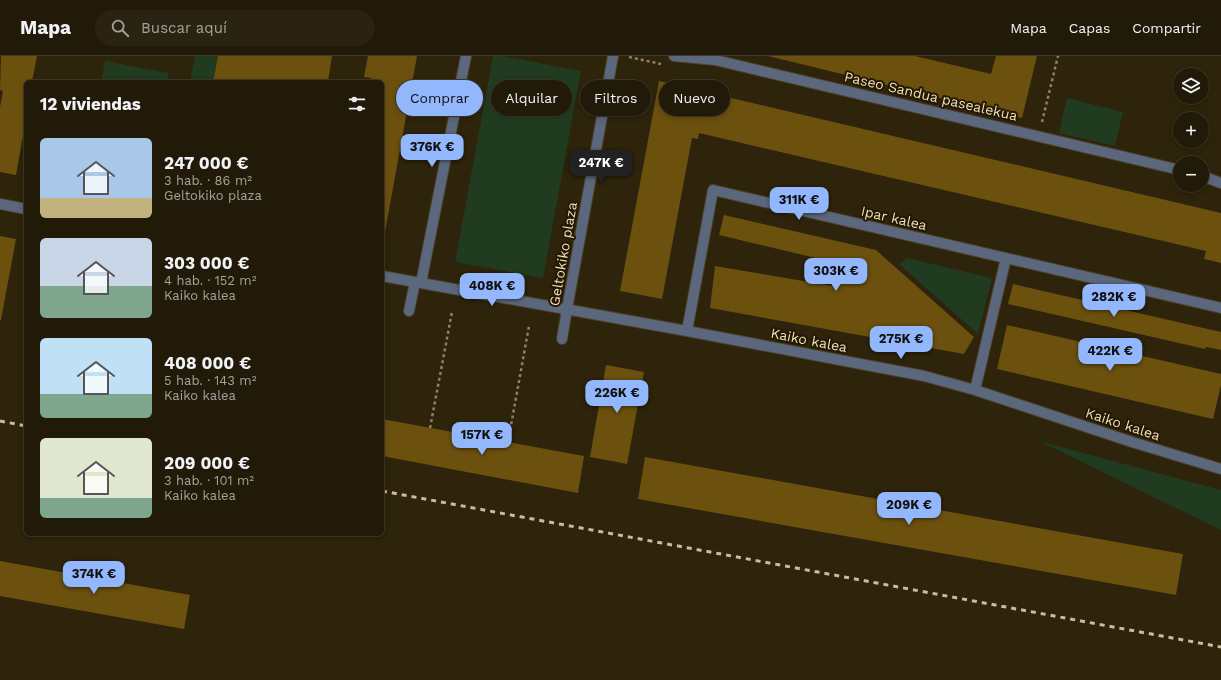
<!DOCTYPE html>
<html lang="es">
<meta charset="utf-8">
<style>
:root{--surface:#221a08;--page:#2a2312;--text:#f1f3f6;--muted:#a2a19c;--line:#3f3829;--accent:#93b7fd}
body{margin:0;font-family:"Work Sans",sans-serif;background:var(--page);color:var(--text);height:100vh;display:flex;flex-direction:column;font-size:15px;white-space:nowrap}
*{box-sizing:border-box;margin:0}
p{font-size:13px;color:var(--muted)}
.icon{flex:none;width:22px;height:22px;fill:none;stroke:currentColor;stroke-width:2;stroke-linecap:round;stroke-linejoin:round}
.map{position:relative;flex:1;overflow:hidden}
.panel{position:absolute;left:24px;top:24px;width:360px;height:456px;display:flex;flex-direction:column;background:var(--surface);border-radius:6px;box-shadow:0 2px 6px #0003,0 0 0 1px var(--line)}
.panel>*{flex:none}
.hud{position:absolute;left:396px;top:24px;width:380px;height:36px;display:flex;gap:8px}
.tools{position:absolute;left:1173px;top:12px;display:grid;gap:8px}
.tools a{display:grid;place-items:center;width:36px;height:36px;border-radius:50%;background:var(--surface);box-shadow:0 2px 6px #0003,0 0 0 1px var(--line);font-size:20px}
.price{position:absolute;translate:-50% -34px;padding:0 9px;border-radius:8px;background:var(--accent);color:#111;font-size:13px;line-height:26px;filter:drop-shadow(0 1px 2px #0008)}
.price::after{content:'';position:absolute;left:50%;top:24px;width:12px;height:9px;margin-left:-6px;background:inherit;clip-path:polygon(0 0,100% 0,50% 100%)}
.price.on{background:#222;color:#fff}
ul{padding:0;list-style:none}
li{display:flex;align-items:center;gap:12px;height:100px;padding:0 16px}
li span{display:grid;place-items:center;flex:none;width:112px;height:80px;border-radius:6px;color:#555}
li>.icon{margin-inline-start:auto}
span .icon{width:48px;height:48px;fill:#fffc;stroke-width:1}
li b{font-size:17px}
h2{display:flex;justify-content:space-between;align-items:center;height:48px;padding:0 16px;font-size:17px}
.pill{padding:0 14px;border-radius:18px;background:var(--surface);box-shadow:0 2px 6px #0003,0 0 0 1px var(--line);font-size:14px;line-height:36px}
.pill.on{background:var(--accent);color:#111}
header{display:flex;align-items:center;gap:24px;box-sizing:border-box;height:56px;padding:0 20px;background:var(--surface);border-bottom:1px solid var(--line)}
header strong{font-size:19px}
nav{display:flex;gap:22px;margin-inline-start:auto;font-size:14px}
.search{width:280px;height:36px;background:var(--page);display:flex;align-items:center;gap:10px;box-sizing:border-box;padding:0 14px;border-radius:22px;color:var(--muted);font-size:15px}
.map>svg:first-child{display:block}
.green{fill:#213b20}
.building{fill:#6b500e}
.lines{fill:none;stroke-linecap:round;stroke-linejoin:round}
.lane-casing{stroke:#4d4127;stroke-width:12}
.street-casing{stroke:#4d4127;stroke-width:12}
.path{stroke:#908163;stroke-width:2.5;stroke-dasharray:3 3;stroke-linecap:butt}
.lane{stroke:#5b677d;stroke-width:10}
.street{stroke:#5b677d;stroke-width:10}
.rail{stroke:#cdbc9a;stroke-width:3;stroke-dasharray:5 5;stroke-linecap:butt}
.labels{text-anchor:middle;stroke-width:4;stroke-linejoin:round;paint-order:stroke}
.street-label{font-size:14px;fill:#f2dfbb;stroke:#241903}
</style>
<header>
<strong>Mapa</strong>
<div class="search"><svg class="icon" aria-label="search" viewBox="0 0 24 24"><circle cx="10" cy="10" r="6"/><path d="M15 15l6 6"/></svg>Buscar aquí</div>
<nav><a>Mapa</a><a>Capas</a><a>Compartir</a></nav>
</header>
<div class="map">
<svg width="1221" height="624" viewBox="0 0 1221 624">
<rect width="100%" height="100%" fill="#2e230b"/>
<!-- green -->
<path class="green" d="M195 0H218L213 26H190Z
M493 0H502L581 15 543 222 455 206Z
M105 5 169 17 167 26H101Z
M1067 42 1123 56 1115 90 1059 77Z
M907 202 992 222 978 278 899 208Z
M1039 385 1221 434V474Z"/>
<!-- building -->
<path class="building" d="M1 0H37L32 26H26V63L16 119 0 116V51L3 35 0 34Z
M218 0H332L328 26H213Z
M368 0H417L383 187 382 26H370L371 22 364 21Z
M768 0H915L991 18 996 0H1037L1022 62Z
M659 25 1221 157V207L1204 203 1206 195 699 77 698 83 692 82 662 243 620 235Z
M724 159 876 194 974 281 964 298 710 252 715 210 833 230 837 207 719 179Z
M0 180 16 183 1 264H0Z
M1013 228 1221 276V294L1206 291 1205 293 1008 248Z
M1007 269 1221 318V329L1213 363 997 313Z
M606 309 644 316 627 408 590 401Z
M382 363 584 400 578 437 382 400Z
M645 401 1183 498 1176 539 638 443Z
M0 505 190 539 184 573 0 540Z"/>
<g class="lines">
<defs>
<path id="lane" d="M409 255 415 226
M562 283 567 253"/>
<path id="street" d="M674 0 715 4 1180 114
M1202 120 1221 127
M0 148 26 153
M382 220 687 275 924 320 975 334 1132 386 1221 413
M421 227 466 0
M567 253 613 0
M687 275 713 134 1221 252
M975 334 1006 202"/>
</defs>
<!-- lane casing -->
<use href="#lane" class="lane-casing"/>
<!-- street casing -->
<use href="#street" class="street-casing"/>
<!-- path -->
<path class="path" d="M629 1 661 8
M1042 66 1058 0
M430 372 452 256
M508 386 529 270"/>
<!-- lane -->
<use href="#lane" class="lane"/>
<!-- street -->
<use href="#street" class="street"/>
<!-- rail -->
<path class="rail" d="M0 365 26 370
M382 435 1221 591"/>
</g>
<g class="labels">
<!-- street labels -->
<g class="street-label">
<text transform="translate(931 40) rotate(13)" y="5">Paseo Sandua pasealekua</text>
<text transform="translate(894 162) rotate(13)" y="5">Ipar kalea</text>
<text transform="translate(563 198) rotate(-80)" y="5">Geltokiko plaza</text>
<text transform="translate(809 284) rotate(11)" y="5">Kaiko kalea</text>
<text transform="translate(1123 368) rotate(18)" y="5">Kaiko kalea</text>
</g>
</g>
</svg>
<div class="tools">
<a><svg class="icon" aria-label="layers" viewBox="0 0 24 24"><path d="M12 4l9 5-9 5-9-5zM3 14l9 5 9-5"/></svg></a>
<a>+</a>
<a>−</a>
</div>
<b class="price" style="left:432px;top:112px">376K €</b>
<b class="price on" style="left:601px;top:128px">247K €</b>
<b class="price" style="left:799px;top:165px">311K €</b>
<b class="price" style="left:836px;top:236px">303K €</b>
<b class="price" style="left:492px;top:251px">408K €</b>
<b class="price" style="left:1114px;top:262px">282K €</b>
<b class="price" style="left:901px;top:304px">275K €</b>
<b class="price" style="left:1110px;top:316px">422K €</b>
<b class="price" style="left:617px;top:358px">226K €</b>
<b class="price" style="left:482px;top:400px">157K €</b>
<b class="price" style="left:909px;top:470px">209K €</b>
<b class="price" style="left:94px;top:539px">374K €</b>
<div class="hud">
<a class="pill on">Comprar</a>
<a class="pill">Alquilar</a>
<a class="pill">Filtros</a>
<a class="pill">Nuevo</a>
</div>
<section class="panel">
<h2>12 viviendas<svg class="icon" aria-label="filters" viewBox="0 0 24 24"><path d="M4 7h16M4 17h16"/><circle cx="9" cy="7" r="2"/><circle cx="15" cy="17" r="2"/></svg></h2>
<ul>
<li><span style="background:linear-gradient(#a9c7e8 75%,#c2b280 0)"><svg class="icon" aria-label="home" viewBox="0 0 24 24"><path d="M3 11l9-7 9 7M6 9v11h12V9"/></svg></span><div><b>247 000 €</b><p>3 hab. · 86 m²</p><p>Geltokiko plaza</p></div></li>
<li><span style="background:linear-gradient(#c9d6e8 60%,#7fa58c 0)"><svg class="icon" aria-label="home" viewBox="0 0 24 24"><path d="M3 11l9-7 9 7M6 9v11h12V9"/></svg></span><div><b>303 000 €</b><p>4 hab. · 152 m²</p><p>Kaiko kalea</p></div></li>
<li><span style="background:linear-gradient(#bfe0f5 70%,#7fa58c 0)"><svg class="icon" aria-label="home" viewBox="0 0 24 24"><path d="M3 11l9-7 9 7M6 9v11h12V9"/></svg></span><div><b>408 000 €</b><p>5 hab. · 143 m²</p><p>Kaiko kalea</p></div></li>
<li><span style="background:linear-gradient(#dfe7d0 75%,#7fa58c 0)"><svg class="icon" aria-label="home" viewBox="0 0 24 24"><path d="M3 11l9-7 9 7M6 9v11h12V9"/></svg></span><div><b>209 000 €</b><p>3 hab. · 101 m²</p><p>Kaiko kalea</p></div></li>
</ul>
</section>
</div>
